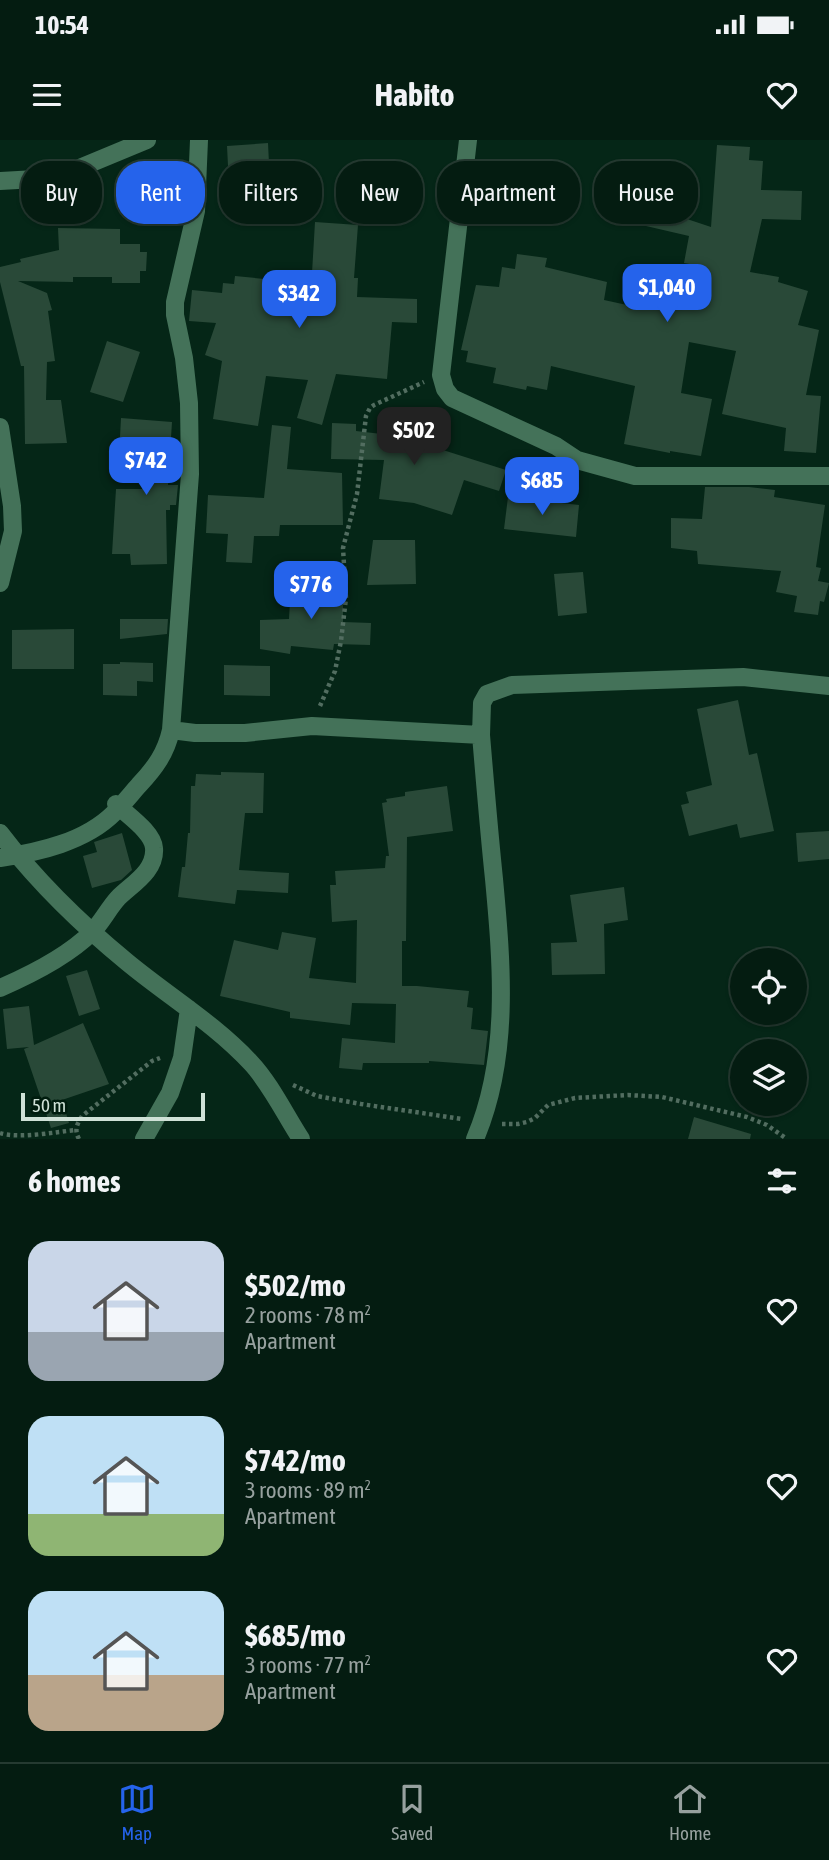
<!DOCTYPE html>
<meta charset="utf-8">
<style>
:root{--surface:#041c11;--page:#12291f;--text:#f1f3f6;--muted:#97a19f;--line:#253a31;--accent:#2563eb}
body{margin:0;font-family:"Asap Condensed",sans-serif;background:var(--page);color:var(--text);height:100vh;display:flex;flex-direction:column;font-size:26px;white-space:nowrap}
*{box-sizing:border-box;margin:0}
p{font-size:23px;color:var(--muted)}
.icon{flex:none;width:38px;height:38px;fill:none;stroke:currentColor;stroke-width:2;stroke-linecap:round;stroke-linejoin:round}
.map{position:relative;height:999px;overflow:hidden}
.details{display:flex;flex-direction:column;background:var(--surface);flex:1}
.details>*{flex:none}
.top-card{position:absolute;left:21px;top:21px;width:788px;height:63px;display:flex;gap:14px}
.tools{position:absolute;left:730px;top:808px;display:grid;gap:14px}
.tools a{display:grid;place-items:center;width:77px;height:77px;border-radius:50%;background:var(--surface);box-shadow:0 2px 5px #0004,0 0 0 2px var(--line);font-size:35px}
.scale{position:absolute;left:21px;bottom:18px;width:184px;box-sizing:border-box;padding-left:7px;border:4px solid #cfe1d7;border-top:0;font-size:19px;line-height:24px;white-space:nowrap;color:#cfe1d7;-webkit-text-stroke:5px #001c0e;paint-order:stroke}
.price{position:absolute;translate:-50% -60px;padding:0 16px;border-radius:14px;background:var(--accent);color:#fff;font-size:23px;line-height:46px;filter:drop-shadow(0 2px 4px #0008)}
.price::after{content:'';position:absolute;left:50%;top:42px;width:21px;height:16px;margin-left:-10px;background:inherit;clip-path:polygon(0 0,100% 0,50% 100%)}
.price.active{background:#222;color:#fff}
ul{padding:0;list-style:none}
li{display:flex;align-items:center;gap:21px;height:175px;padding:0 28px}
li span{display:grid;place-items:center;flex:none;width:196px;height:140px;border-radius:21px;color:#555}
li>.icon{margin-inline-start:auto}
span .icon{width:84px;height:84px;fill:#fffc;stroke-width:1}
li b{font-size:30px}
h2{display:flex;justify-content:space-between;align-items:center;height:84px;padding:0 28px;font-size:30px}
.tag{padding:0 24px;border-radius:28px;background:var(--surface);box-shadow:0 2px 5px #0004,0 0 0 2px var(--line);font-size:24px;line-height:63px}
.tag.active{background:var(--accent);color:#fff}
.status{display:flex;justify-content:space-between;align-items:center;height:49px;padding:0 35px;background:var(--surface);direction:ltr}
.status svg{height:19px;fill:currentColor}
header{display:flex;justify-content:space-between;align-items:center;height:91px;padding:0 28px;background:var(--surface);font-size:32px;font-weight:700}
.menu{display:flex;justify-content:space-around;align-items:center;height:98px;border-top:2px solid var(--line);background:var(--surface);font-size:19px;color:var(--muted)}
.menu a{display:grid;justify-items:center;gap:4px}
.menu .active{color:var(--accent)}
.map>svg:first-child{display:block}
.building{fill:#294938}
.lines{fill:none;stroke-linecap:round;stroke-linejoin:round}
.path{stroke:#526d60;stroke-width:4.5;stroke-dasharray:3.5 3.5;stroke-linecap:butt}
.minor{stroke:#447259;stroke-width:18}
</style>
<div class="status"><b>10:54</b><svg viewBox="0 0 49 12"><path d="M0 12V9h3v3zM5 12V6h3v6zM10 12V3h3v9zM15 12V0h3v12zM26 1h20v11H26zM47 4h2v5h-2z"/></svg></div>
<header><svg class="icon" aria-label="menu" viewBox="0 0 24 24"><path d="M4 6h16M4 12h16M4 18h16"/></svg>Habito<svg class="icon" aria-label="heart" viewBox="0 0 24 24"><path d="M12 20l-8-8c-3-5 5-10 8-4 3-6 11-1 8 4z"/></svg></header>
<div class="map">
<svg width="829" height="999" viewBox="0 0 829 999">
<rect width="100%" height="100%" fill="#052617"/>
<!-- building -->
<path class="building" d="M268 3 270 44 229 46 227 6Z
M717 5 750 7 749 20 763 21 761 50 802 51 801 80 762 79 750 132 779 137 778 142 808 151 798 185 819 190 806 255 821 256 816 313 784 311 786 288 722 274 736 211 689 202 681 253 712 259 701 316 670 311V313L624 304 635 246 551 226 547 250 527 246 526 250 493 243 496 228 466 222 468 211 461 210 476 145 499 147 502 127 515 129 517 114 547 118 545 127 607 142 604 160 627 165 630 153 655 158 656 154 689 162 695 125 684 123 689 96 646 86 654 53 675 58 672 74 711 87Z
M315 82 358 85 354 138H358L357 157 417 159V183L392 182 387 239 336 234 322 285 297 278 308 240 266 236 258 286 213 279 222 221 205 215 216 183 189 181 192 150 222 153 223 143 234 144 235 136 295 142 294 133H312Z
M58 88 120 89V104H140V112H147L146 131H140V143H112V137H73V142L18 141 47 153 52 170 48 171 55 221 47 222 46 260H61L67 303 25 304 24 226H21L0 142V127L21 122 20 119 59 110Z
M107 201 140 212 123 262 90 252Z
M121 278 172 282 168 345H178L176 365H170V370H166L167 424 131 425 130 414H112L116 349H142L143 346V298L120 297Z
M332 283 356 284V291L425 299 424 304 506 330 499 351 464 340 452 375 414 363 379 359 384 320 331 319Z
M272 285 291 287 287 329 342 333 343 385H280L279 396H254L252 423 226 422 228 394 206 393 208 355 264 358Z
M705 347H749L775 350 774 357 825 365 816 427 821 428 818 441 829 443 824 462 820 461 818 475 794 472 797 456 776 452 781 431 698 424 697 411 671 408V378L702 379Z
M508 357 579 365 576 397 504 389Z
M373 400H415L416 444 367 445Z
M292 424 313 425 311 457 343 459V482L371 483 370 505 334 504 333 510 291 506 290 514 260 509V480L289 479Z
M583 432 587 473 558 476 554 434Z
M120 479H168L167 494 120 499Z
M74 489V529H12V490Z
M120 522 153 523V542L137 541V556L103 555V524H120Z
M224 525 270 526V556L224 555Z
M738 560 749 615 757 613 774 691 740 698 737 684 689 696 681 665 689 663 686 652 712 645 697 569Z
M221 632 264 633 263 673H245L239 730 289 733 288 753 237 750 235 764 178 757 182 727H185L188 693H190L191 646H195L196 634 221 635Z
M447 646 453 691 407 697 406 801H402V846H417L469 851 467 867 473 868 471 889 488 891 484 925 429 921V923H363L362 930 339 928 342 898 395 903 396 864 352 863 350 885 290 878V872L220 856 234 800 278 810 282 792 316 798 309 838 356 843 357 780 332 782 330 745H336L335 731 385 728 386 716H389L382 663 387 662 386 659 405 656V652Z
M829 691V719L798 722 796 693Z
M122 693 132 730 121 740 92 748 83 716 97 712 94 702Z
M624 747 628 780 604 784 605 834 552 835 551 803 577 802 570 755Z
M87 830 100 869 79 876 66 836Z
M29 866 34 905 83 883 109 944 62 960 69 983 51 988 24 909 29 907 7 909 3 869Z
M694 977 751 994 750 999H688Z"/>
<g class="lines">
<!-- path -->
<path class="path" d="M320 566 335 531 341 501 346 458 343 408 357 354 366 276 370 268 374 265 424 242
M293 945 317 956 361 964 462 979
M502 984H518L527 982 535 978 548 965 575 958 628 955 662 957 747 977 767 985 787 999
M0 993C17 999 56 992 76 990
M79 999C74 990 77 984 82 976L152 921 160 918"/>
<!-- minor -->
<path class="minor" d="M468 0 441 235 445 249 452 258 556 306 577 320 635 336H829
M0 41 36 39 77 29 147 0
M0 287 12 366 13 391 0 443
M171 590 195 593H245L312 586 481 595
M0 693C35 739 82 785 127 822 168 856 215 884 251 923 270 943 286 976 301 999
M0 718C39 712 85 702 114 673 123 664 131 654 139 645 155 628 166 613 171 590L190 334 189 263 184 218 175 175V162L196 71 199 0
M0 848C30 835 68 816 92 792 102 782 108 769 118 758 132 744 156 731 154 708 153 692 127 675 116 664
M144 999 170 953 182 918 189 869
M475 999C510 917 502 825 494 739 489 691 485 643 481 595L482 563 487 554 512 545 743 537 829 546"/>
</g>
</svg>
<div class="tools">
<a><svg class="icon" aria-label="locate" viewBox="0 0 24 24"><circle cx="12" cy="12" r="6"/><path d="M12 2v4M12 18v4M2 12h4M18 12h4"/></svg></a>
<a><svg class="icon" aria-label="layers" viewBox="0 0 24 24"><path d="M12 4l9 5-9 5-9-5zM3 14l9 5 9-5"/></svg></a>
</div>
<div class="scale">50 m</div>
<b class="price" style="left:667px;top:184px">$1,040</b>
<b class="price" style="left:299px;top:190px">$342</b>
<b class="price active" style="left:414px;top:327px">$502</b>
<b class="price" style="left:146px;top:357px">$742</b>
<b class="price" style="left:542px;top:377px">$685</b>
<b class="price" style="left:311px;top:481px">$776</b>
<div class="top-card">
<a class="tag">Buy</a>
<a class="tag active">Rent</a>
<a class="tag">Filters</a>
<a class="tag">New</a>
<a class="tag">Apartment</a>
<a class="tag">House</a>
</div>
</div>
<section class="details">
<h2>6 homes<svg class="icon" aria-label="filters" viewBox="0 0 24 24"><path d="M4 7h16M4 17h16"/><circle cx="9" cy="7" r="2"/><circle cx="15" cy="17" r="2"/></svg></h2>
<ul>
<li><span style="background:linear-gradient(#c9d6e8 65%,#9aa5b1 0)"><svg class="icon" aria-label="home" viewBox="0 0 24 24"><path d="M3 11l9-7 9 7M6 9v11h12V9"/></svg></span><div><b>$502/mo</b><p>2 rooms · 78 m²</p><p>Apartment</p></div><svg class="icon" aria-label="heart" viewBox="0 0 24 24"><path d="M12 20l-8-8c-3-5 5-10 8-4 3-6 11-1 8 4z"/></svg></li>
<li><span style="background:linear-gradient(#bfe0f5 70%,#8fb573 0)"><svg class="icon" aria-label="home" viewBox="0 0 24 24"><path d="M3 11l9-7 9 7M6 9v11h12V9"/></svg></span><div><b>$742/mo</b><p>3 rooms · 89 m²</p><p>Apartment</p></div><svg class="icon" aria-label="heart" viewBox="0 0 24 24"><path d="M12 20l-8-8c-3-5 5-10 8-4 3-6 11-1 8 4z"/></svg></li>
<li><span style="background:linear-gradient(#bfe0f5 60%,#b9a48a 0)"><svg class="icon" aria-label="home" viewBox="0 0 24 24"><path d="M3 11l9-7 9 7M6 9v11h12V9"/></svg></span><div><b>$685/mo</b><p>3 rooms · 77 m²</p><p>Apartment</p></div><svg class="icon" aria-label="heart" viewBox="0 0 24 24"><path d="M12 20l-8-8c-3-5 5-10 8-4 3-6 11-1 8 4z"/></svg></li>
</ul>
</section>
<nav class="menu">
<a class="active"><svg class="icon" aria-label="map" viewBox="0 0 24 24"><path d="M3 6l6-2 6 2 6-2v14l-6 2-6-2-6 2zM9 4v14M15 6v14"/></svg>Map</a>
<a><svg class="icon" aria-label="saved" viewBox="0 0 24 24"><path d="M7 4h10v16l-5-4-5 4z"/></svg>Saved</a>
<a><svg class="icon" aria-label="home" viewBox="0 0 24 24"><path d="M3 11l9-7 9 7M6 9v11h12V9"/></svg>Home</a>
</nav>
